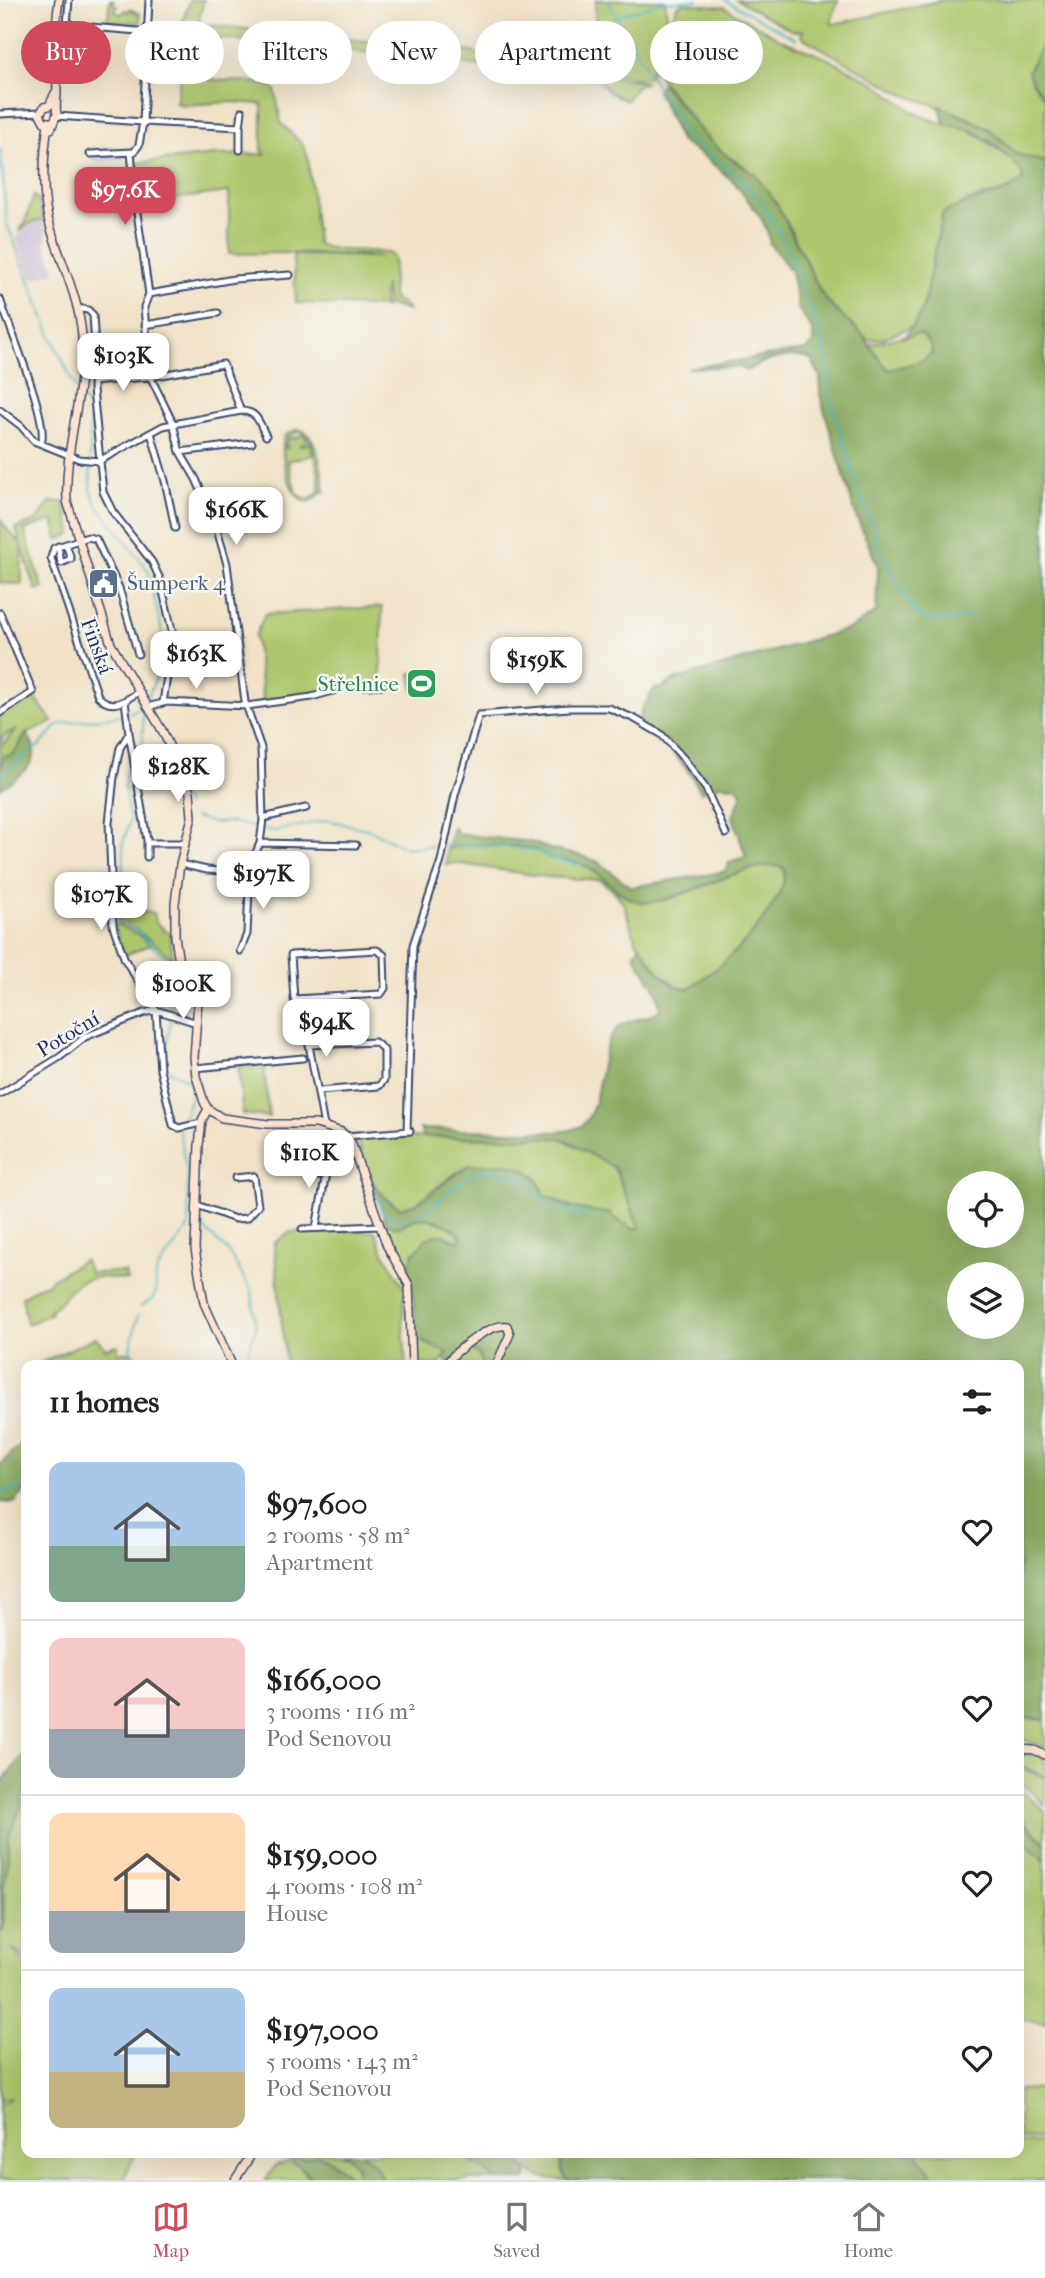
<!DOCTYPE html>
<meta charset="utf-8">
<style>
:root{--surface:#fff;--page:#f2f2f2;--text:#222;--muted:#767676;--line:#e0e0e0;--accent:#d1495b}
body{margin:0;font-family:"IM FELL French Canon",serif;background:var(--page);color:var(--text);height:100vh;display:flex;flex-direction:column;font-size:26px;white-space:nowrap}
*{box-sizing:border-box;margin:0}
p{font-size:23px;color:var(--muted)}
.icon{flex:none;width:38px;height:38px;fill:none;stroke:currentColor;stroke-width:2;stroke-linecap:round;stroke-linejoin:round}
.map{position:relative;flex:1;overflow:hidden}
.panel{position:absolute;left:21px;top:1360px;width:1003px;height:798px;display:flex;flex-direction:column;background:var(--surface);border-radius:14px;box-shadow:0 7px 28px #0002}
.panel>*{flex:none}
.guide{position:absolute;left:21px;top:21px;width:1004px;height:63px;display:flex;gap:14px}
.fabs{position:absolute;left:947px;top:1171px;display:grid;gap:14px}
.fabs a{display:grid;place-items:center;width:77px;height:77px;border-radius:50%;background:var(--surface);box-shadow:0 7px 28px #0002;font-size:35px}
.price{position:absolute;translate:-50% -60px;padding:0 16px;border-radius:14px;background:#fff;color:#222;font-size:23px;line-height:46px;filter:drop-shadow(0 2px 4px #0008)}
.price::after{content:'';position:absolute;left:50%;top:42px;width:21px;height:16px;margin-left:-10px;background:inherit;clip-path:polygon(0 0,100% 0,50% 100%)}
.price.on{background:var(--accent);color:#fff}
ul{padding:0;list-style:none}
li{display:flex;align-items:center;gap:21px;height:175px;padding:0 28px}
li+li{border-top:2px solid var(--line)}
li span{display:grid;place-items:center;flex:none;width:196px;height:140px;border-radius:14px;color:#555}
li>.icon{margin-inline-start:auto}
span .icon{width:84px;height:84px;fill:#fffc;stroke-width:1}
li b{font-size:30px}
h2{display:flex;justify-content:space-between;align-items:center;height:84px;padding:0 28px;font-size:30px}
.tag{padding:0 24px;border-radius:32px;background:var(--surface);box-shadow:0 7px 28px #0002;font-size:24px;line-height:63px}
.tag.on{background:var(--accent);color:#fff}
.menu{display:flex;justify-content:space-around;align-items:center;height:98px;border-top:2px solid var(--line);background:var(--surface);font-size:19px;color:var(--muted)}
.menu a{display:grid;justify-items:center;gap:4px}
.menu .on{color:var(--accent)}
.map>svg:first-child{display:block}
.industrial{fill:#cbbfd5}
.green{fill:#adc66c;stroke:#647a65;stroke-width:2;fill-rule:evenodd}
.forest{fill:#8aab60;stroke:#526d5f;stroke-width:2;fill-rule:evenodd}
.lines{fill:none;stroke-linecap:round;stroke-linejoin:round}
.stream{stroke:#44b3bf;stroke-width:2}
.street-casing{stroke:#3b4a6e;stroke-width:9}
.secondary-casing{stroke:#3b4a6e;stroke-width:10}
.street{stroke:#fff;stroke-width:5}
.secondary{stroke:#fde4d1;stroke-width:7}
.labels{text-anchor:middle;stroke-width:5;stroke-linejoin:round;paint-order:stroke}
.service-label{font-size:21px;fill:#4e5e75;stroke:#f6f6f2;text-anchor:start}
.street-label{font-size:21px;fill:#1b2f5e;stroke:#f6f6f2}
.leisure-label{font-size:21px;fill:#27864d;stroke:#f6f6f2;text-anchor:end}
</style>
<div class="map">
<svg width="1045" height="2180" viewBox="0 0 1045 2180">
<rect width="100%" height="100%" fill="#f6f6f2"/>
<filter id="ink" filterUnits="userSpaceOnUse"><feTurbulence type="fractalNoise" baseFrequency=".0143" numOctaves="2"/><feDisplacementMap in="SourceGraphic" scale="14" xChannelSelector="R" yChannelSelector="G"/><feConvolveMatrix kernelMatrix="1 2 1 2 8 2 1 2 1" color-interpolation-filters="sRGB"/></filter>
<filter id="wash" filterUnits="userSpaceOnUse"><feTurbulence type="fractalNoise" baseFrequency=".00686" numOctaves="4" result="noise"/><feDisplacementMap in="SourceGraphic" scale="28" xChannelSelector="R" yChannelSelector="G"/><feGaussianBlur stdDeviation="1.57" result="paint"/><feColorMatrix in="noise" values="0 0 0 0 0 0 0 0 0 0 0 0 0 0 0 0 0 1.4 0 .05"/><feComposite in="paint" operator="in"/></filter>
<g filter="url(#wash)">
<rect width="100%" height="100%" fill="#f1e2c7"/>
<!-- industrial -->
<path class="industrial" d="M92 147H126L127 161 92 162Z
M43 220 47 233 45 243 55 271 37 278 31 277 16 239 28 225Z"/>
<!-- green -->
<path class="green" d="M110 0H113L114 5 117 6 115 11 121 15 125 10 128 12 130 9 140 14V23L107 21Z
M190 0H204L198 24 473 52 502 66 501 68 326 48 203 37 197 40C196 52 194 69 202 78 223 84 259 77 275 89L281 123 303 145 308 158 317 243C327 253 372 248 391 254L394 259 392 295 395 301 402 303 409 311 388 305 385 285 383 302 386 307 296 303 293 255 380 257 365 255 288 253 229 254V192L141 203 135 163 215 155 265 154 262 150V104L232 102 183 105 176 103 180 80 177 40 192 33 182 31 183 20Z
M596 0H665L667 17 653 54 657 48 650 76 638 79 607 70 601 74 645 82 636 86 626 101 609 92 597 79 587 78 595 22Z
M737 0H838L831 23 834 24 943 0H1045V40L1028 71 1032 82 1045 99V162L1018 155 991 130 967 117 903 94 805 39 801 36 803 31H793Z
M683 3 724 7 784 41 826 58 875 83 916 114 944 124 968 129 1014 161 1023 173V179L1016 187 968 201 942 215 923 307 914 326 884 338 869 340 834 309 821 293 787 222 743 165 728 157 704 135 654 70 677 6Z
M34 195 39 201 44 219 28 224 19 232 25 222Z
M918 333 927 339 933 350C926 365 903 366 888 370L870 347V344Z
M298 429C320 433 321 473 325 492L322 491C296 529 276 453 285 435ZM297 432C302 433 303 432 307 436 314 443 321 482 319 491 312 499 304 500 296 493L288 461 313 455 310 443 298 446 307 443 305 435 286 440 288 448H284L287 438Z
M50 502H64L72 532 71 535 58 540 53 520 24 530 43 589 36 590 21 545 22 584 0 583V518L5 527 21 544 16 528 36 521Z
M382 607 381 684 343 685 319 692 263 701 255 636 265 614Z
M411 673 430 675 433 694 414 692Z
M32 697 36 699 53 722 26 734 17 749 3 763 0 771V747L17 729 4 736 0 743V715Z
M459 845C482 846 505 845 528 848 537 849 543 857 552 858 562 861 574 860 583 865 607 875 619 900 646 902 681 905 752 855 783 868 792 890 748 940 732 955 719 968 703 978 688 989L679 988 660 973 636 941 624 905 616 893 600 880 547 877 455 863 446 865 447 849Z
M121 911 154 913 156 923 163 928V931L170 932 173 959 140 932 120 922 118 920Z
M117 924 139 935 150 945 124 956 114 925Z
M264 1064 269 1117 243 1114 238 1066Z
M357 1137 560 1138 612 1164 640 1228 633 1229 606 1213 572 1208 545 1195 535 1176 457 1172 417 1203 400 1208C370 1190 366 1169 357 1137Z
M427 1218 450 1227 462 1237 458 1242 443 1235 413 1257 407 1272 393 1249 385 1225 386 1223 398 1228 414 1219Z
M338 1231H375L385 1255 405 1289 403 1321 406 1365H286L274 1243 291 1232Z
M84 1260 90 1273 125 1272 127 1280C106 1276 84 1274 69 1291 63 1298 58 1306 49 1310L51 1313 27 1325 22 1297 41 1285H45L52 1279Z
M96 1337 106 1349 116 1345 118 1346V1353C130 1350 135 1353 140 1365H36Z
M416 1339 419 1340 448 1353 439 1365H419Z
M471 1350 478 1354 483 1365H451L458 1356Z
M1025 1718 1045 1719V1748L1019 1738V1722Z
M1019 1752 1035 1753 1045 1758V1776L1019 1765Z
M1018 1767 1045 1778V1805L1019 1780Z
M24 1787H26V1958L10 1947 26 1964V2152L136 2153 123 2180H0V2105L11 2097 3 2098 0 2102V1930L4 1927 3 1888 7 1869 9 1834 21 1808Z
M1018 1788 1045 1811V1843L1019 1816Z
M1018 1831 1032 1850 1045 1860V2022L1019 2018Z
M1045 2088V2138L1019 2139V2090Z
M1045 2142V2180H955L952 2175 945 2180H936L916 2153 1018 2152 1019 2143Z
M289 2153C310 2153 365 2143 356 2180 344 2174 335 2160 322 2156 313 2153 306 2161 294 2156L292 2163 297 2164 308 2176 326 2180H265L276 2165 288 2162 291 2155Z
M361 2153H456L484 2169 497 2180H382L375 2165Z
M511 2153H561L562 2169 567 2180C543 2180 524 2174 511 2153Z"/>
<!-- forest -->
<path class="forest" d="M1045 40V99L1032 82 1028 71Z
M662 83 704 135 728 157 755 175 777 204 821 293 834 309 860 332 888 370 919 362 932 354 931 346 922 335 915 334 904 338C910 326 919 321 923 307L943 213C968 198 1003 200 1023 179 1022 163 981 133 966 129 959 127 951 126 944 124L940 106 991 130 1016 154 1045 162V1719L1025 1718 1019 1722 1018 1365H483L478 1354 472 1350 458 1356 451 1365H449L444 1358 448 1353 416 1339 412 1285 407 1272 413 1254 426 1239 436 1235H443L458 1242 461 1237C451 1225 429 1214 414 1220 408 1221 403 1225 398 1228L386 1223 371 1180 385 1199 400 1208 417 1203 469 1165 508 1164 526 1170 535 1176 545 1195 562 1204 572 1208 606 1213 610 1212 613 1217 633 1229 640 1228 615 1168 582 1150 575 1144 560 1138 423 1137 420 1129 556 1132C564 1131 575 1131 582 1125 605 1107 594 1044 621 1025 632 1017 650 1020 660 1009L657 991 634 955 640 945C651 962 666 989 688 989 703 978 719 968 732 955 748 940 791 890 784 868 756 856 683 900 650 902 623 905 610 879 587 867 576 861 563 861 551 858 544 857 539 851 532 849 515 844 463 844 447 849L453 827 459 834 531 842 553 850 583 856 598 862 631 887 723 872 728 868 729 862 746 857 733 817 742 794 736 786 719 785 701 792C686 764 665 741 637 724L643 707 654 689 661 688 674 680 852 628 876 612 878 566 856 516 825 413 820 395V376L811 359C795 352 761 360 747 371L739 367 688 368 806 350 811 346 813 341V331L798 308 791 271 770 244 767 230 761 218 734 182 706 158 681 142 657 91ZM959 1183H1012V1236H959ZM959 1274H1012V1326H959Z
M26 734C48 759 20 776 0 789V771L4 755 10 756 17 749Z
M26 1440V1490L14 1503 0 1502V1464Z
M25 1753 26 1787 22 1797 21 1808 9 1834 7 1869 3 1888 4 1927 1 1931 0 1784Z
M1018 1816 1045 1843V1860C1029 1848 1018 1836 1018 1816Z
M341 2153H361L375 2165 382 2180H356L357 2167 349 2157Z
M456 2153H511L528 2174 526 2180H497L484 2169Z
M561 2153H916L936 2180H567L562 2169Z
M317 2155C332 2158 342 2172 356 2180L312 2178 297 2164 292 2163 293 2156 304 2159Z"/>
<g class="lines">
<!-- stream -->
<path class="stream" d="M607 0 687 138 733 172 754 194 764 206 789 253 815 323 822 336 830 398 859 493 884 558 896 580 914 611 923 618 939 621 971 616
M725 0 796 39
M617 16 661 2 698 0
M0 148 7 224 52 338 77 391
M82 398 90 410V457
M90 463 91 490 96 504 148 570 166 650 163 662 147 698
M129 713 143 707
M140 760V770L180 794 187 806
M137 763C146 748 142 724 143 707
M133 767 126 772 124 787 130 820 123 843 124 861 119 891 123 903 117 920 140 933 157 951 172 960 173 971 167 989 171 1012
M0 777 24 755 39 746 59 724 124 715
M194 817 213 823 230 822 274 831 328 820 370 830 406 848 444 845 509 847 531 850 561 861 581 865
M171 1017 164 1066C169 1073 177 1073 184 1078 201 1087 184 1111 181 1126
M353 1138 383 1213C387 1215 393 1219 397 1220 428 1225 455 1173 486 1171 497 1171 519 1174 527 1181 535 1189 539 1200 549 1205 562 1213 581 1214 596 1217
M200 1221 208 1233 228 1251 252 1291 256 1328 246 1358 248 1365
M140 1307C165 1293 152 1291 157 1269L189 1227 187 1172 179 1131
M138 1315 130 1349 138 1365
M0 1492 26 1486"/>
</g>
</g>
<g filter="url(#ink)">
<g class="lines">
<defs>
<path id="street" d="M55 24 173 34
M67 25 69 0
M0 114 41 112
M57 116 143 122 149 0
M240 127 242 111
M131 152 136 206 149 294
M90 154 134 152 139 145 143 122 240 127V150
M149 294 144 307 150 376 173 423 180 452 196 479 215 523 227 564 245 702 261 748 263 820 260 843 250 867 247 934 240 951
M149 294 234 279 290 275
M0 299C9 328 50 420 41 444
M77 308 88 310 93 315 95 347 93 389 103 492 113 512 152 562 160 579 175 643
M145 325 218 313
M93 382 156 376 223 364 241 411
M0 410 21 426 34 441 79 459 99 461 163 426 241 411C258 411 259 423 266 436
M151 433 165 481 175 528
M180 452 252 443
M206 502 249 498
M58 546 61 563 71 559 66 544
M0 613 33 692 0 713
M138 654 119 588 96 539 88 537 54 548 51 558 98 696C111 711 126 701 138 692
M125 701 129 733 120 748 114 777 109 823 113 926 125 960 156 1010 160 1070 173 1125 179 1128 201 1123
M163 703 167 676
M147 707 167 702 247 706 312 697 346 687 383 685
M129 733 147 840V857
M263 818 306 808
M147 843H185
M260 843 356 845
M180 864 207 870 222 871
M197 996 225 991
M294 999 381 994 385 988 384 955 377 950 291 955 294 999 309 1045 324 1126
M309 1045 375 1042 384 1050V1080L379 1086 319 1091
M195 1068 303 1058
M0 1094 60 1057 85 1037 144 1013 156 1010 197 1023
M407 1131 413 945 441 861 455 795 479 715 569 708H609L635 719 661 734 684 759 706 789 726 834
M346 1136 410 1131
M304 1176H325
M197 1205 235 1219 247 1218 258 1206 254 1176 235 1178
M316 1228 329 1157
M302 1229 380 1226"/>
<path id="secondary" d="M52 122H44L40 114 44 107 49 106 55 93
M48 123C44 154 41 187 48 218 58 258 79 295 82 336 86 392 64 445 67 501L111 644 163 732 190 792 192 817 180 864 175 904V936L179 963 198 1000 194 1058 196 1076 204 1102 208 1109 222 1118 268 1124H316L342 1132 351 1142 387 1246 409 1285 412 1365
M51 129 57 114C55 106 57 100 57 92 56 61 54 31 59 0
M208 1109 202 1120 199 1145 195 1249 204 1303 232 1365
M445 1365C455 1351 490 1323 507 1326L510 1334 496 1365
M1018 1749 1034 1750 1045 1755
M235 2180 253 2152"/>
</defs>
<!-- street casing -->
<use href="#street" class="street-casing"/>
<!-- secondary casing -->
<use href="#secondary" class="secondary-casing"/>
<!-- street -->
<use href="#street" class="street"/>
<!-- secondary -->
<use href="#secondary" class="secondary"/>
</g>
</g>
<!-- icons -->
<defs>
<symbol id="civic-square" viewBox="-11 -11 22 22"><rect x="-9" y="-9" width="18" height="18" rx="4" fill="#5c6f8a" stroke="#f6f6f2"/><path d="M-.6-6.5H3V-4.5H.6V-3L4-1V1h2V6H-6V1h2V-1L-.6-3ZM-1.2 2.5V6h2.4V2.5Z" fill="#fff"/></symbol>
<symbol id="stadium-square" viewBox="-11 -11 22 22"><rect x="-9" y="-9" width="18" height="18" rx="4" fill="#2e9e5b" stroke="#f6f6f2"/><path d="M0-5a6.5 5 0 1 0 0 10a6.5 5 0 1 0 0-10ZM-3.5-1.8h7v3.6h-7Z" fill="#fff"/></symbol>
</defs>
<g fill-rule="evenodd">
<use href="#civic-square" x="86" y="566" width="35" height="35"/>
<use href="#stadium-square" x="404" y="666" width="35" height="35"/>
</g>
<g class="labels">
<!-- service labels -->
<g class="service-label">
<text x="127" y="590">Šumperk 4</text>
</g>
<!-- street labels -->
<g class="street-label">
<text transform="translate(97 646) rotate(70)" y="7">Finská</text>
<text transform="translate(68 1034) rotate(-31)" y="7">Potoční</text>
</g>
<!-- leisure labels -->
<g class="leisure-label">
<text x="399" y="691">Střelnice</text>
</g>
</g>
</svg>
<div class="fabs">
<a><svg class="icon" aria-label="locate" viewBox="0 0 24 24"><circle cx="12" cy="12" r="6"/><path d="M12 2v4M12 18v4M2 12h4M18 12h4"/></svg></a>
<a><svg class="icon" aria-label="layers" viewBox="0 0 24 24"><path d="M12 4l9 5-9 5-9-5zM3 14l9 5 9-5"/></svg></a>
</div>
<b class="price on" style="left:125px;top:227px">$97.6K</b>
<b class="price" style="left:123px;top:393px">$103K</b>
<b class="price" style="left:236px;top:547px">$166K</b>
<b class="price" style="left:196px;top:691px">$163K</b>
<b class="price" style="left:536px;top:697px">$159K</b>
<b class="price" style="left:178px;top:804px">$128K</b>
<b class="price" style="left:263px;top:911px">$197K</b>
<b class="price" style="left:101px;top:932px">$107K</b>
<b class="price" style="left:183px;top:1021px">$100K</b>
<b class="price" style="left:326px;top:1059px">$94K</b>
<b class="price" style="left:309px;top:1190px">$110K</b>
<div class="guide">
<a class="tag on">Buy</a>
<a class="tag">Rent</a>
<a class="tag">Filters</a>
<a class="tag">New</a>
<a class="tag">Apartment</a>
<a class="tag">House</a>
</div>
<section class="panel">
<h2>11 homes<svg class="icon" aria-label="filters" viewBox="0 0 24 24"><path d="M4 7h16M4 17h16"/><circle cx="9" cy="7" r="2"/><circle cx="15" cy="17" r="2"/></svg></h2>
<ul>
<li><span style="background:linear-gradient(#a9c7e8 60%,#7fa58c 0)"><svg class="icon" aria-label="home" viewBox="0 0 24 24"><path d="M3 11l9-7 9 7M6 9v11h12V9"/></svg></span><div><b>$97,600</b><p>2 rooms · 58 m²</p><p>Apartment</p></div><svg class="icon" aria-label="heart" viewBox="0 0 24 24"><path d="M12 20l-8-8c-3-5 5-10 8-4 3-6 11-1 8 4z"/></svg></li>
<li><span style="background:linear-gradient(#f6c9c9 65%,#9aa5b1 0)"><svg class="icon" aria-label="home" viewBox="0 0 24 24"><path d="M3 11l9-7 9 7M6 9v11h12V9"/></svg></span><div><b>$166,000</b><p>3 rooms · 116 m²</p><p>Pod Senovou</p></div><svg class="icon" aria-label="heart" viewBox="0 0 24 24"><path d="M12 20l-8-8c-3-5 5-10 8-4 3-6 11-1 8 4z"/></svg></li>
<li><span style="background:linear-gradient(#ffd9b3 70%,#9aa5b1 0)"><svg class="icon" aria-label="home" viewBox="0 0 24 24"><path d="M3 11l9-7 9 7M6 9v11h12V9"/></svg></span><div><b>$159,000</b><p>4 rooms · 108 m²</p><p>House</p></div><svg class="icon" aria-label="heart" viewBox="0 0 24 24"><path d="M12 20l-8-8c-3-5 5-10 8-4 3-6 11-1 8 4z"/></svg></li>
<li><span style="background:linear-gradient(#a9c7e8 60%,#c2b280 0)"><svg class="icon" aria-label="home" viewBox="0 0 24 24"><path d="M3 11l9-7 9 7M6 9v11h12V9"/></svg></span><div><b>$197,000</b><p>5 rooms · 143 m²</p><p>Pod Senovou</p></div><svg class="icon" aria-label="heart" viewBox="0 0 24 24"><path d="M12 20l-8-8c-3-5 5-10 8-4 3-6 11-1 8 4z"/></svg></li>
</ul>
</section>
</div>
<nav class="menu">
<a class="on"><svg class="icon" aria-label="map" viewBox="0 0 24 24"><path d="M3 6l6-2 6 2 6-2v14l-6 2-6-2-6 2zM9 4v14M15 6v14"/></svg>Map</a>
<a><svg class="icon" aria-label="saved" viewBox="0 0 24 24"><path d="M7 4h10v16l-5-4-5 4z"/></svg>Saved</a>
<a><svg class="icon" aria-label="home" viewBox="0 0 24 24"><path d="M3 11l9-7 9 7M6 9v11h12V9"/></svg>Home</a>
</nav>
